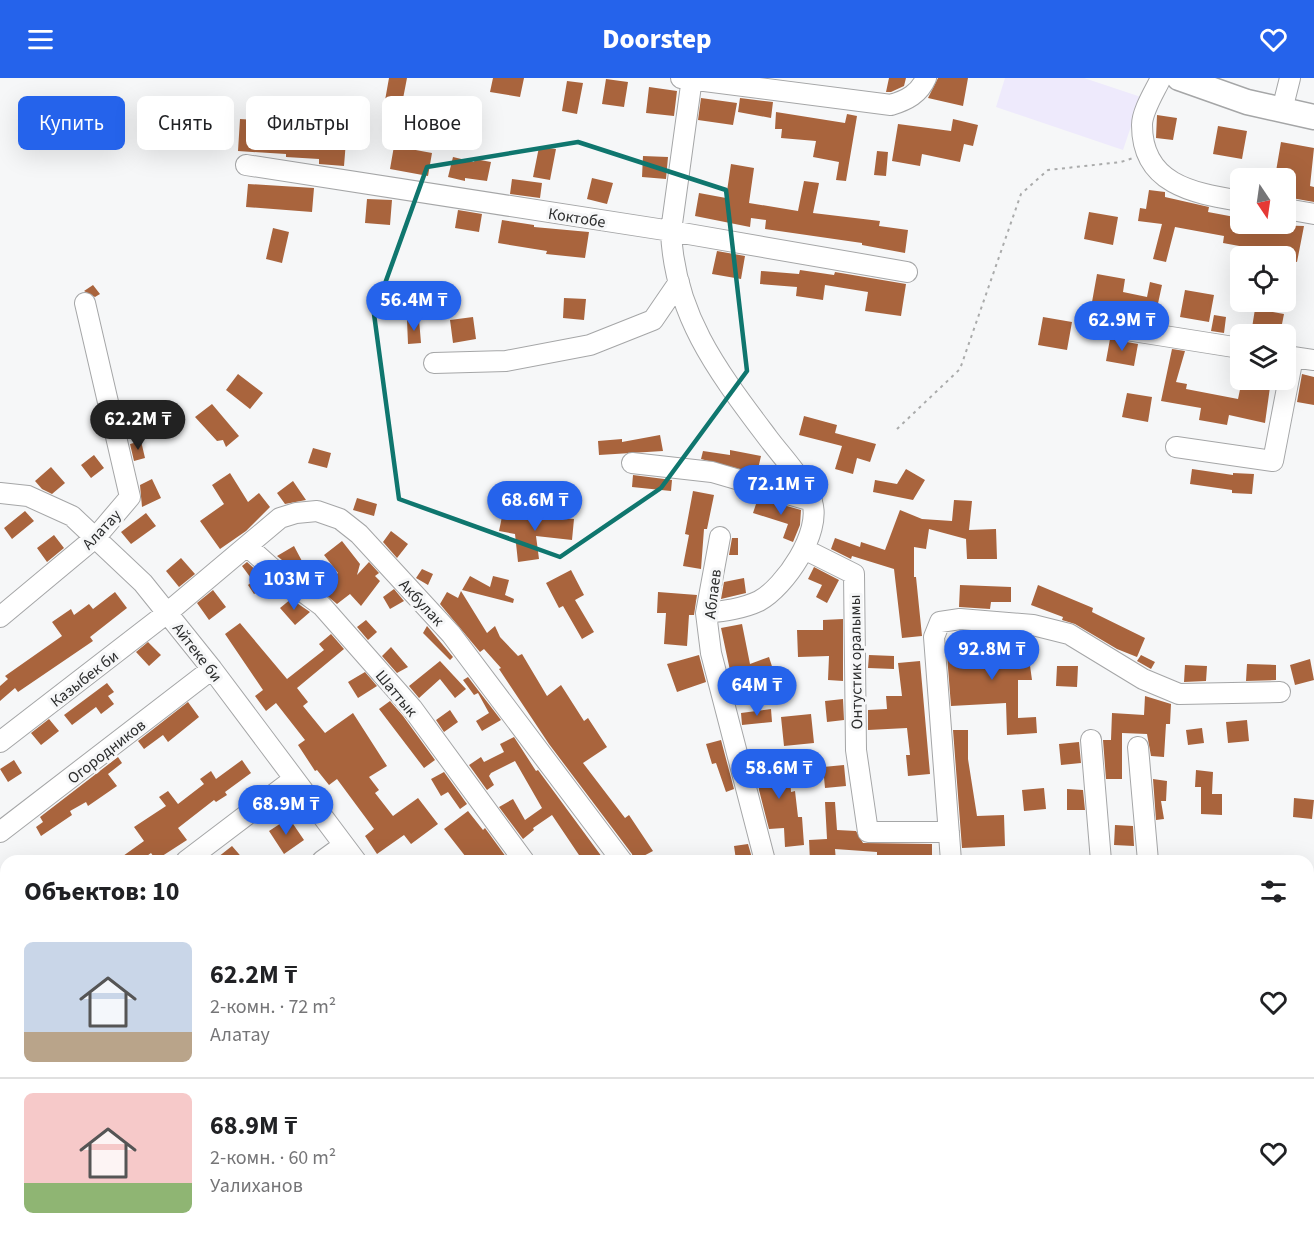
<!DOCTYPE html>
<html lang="ru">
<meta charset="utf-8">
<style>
:root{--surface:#fff;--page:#f2f2f2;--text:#202124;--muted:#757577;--line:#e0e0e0;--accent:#2563eb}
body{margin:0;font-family:"Source Sans 3",sans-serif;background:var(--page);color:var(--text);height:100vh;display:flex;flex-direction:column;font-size:22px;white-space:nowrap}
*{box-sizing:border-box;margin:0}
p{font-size:20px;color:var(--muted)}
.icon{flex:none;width:33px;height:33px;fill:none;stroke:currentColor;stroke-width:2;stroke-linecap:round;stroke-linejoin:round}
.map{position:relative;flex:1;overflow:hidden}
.details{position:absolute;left:0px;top:777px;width:1314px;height:386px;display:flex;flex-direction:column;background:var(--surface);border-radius:18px 18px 0 0;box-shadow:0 6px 24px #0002}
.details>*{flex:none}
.hud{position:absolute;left:18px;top:18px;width:600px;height:54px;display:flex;gap:12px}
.needle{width:39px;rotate:167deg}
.tools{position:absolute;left:1230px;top:90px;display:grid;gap:12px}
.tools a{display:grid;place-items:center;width:66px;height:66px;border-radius:9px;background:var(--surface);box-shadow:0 6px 24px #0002;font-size:30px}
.price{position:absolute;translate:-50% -51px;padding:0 14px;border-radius:21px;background:var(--accent);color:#fff;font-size:20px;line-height:39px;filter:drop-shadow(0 2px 3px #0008)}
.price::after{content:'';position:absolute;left:50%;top:36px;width:18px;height:14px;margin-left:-9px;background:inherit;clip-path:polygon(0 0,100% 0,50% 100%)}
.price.active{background:#222;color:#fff}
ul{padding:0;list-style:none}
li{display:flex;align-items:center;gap:18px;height:150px;padding:0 24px}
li+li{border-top:2px solid var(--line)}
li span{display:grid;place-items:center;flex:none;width:168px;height:120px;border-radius:9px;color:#555}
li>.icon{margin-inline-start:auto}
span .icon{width:72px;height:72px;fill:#fffc;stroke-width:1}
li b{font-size:26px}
h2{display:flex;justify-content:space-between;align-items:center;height:72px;padding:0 24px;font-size:26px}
.pill{padding:0 21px;border-radius:9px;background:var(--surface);box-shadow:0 6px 24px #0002;font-size:21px;line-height:54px}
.pill.active{background:var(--accent);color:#fff}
header{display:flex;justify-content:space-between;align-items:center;height:78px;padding:0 24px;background:var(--accent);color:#fff;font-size:27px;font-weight:800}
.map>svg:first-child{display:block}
.commercial{fill:#eeeafc}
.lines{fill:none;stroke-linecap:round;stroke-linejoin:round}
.river{stroke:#51b9d7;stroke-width:24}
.building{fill:#a9643d}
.minor-casing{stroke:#a5a6a7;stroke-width:22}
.major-casing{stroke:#a5a6a7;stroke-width:27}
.path{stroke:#aaabab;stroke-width:2;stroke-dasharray:3 4.5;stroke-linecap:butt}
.minor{stroke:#fff;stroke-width:20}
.major{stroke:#fff;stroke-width:24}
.marked{fill:none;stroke:#0f766e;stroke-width:4.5;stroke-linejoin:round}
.labels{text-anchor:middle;stroke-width:6;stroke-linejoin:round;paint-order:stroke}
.street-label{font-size:16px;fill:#2c2d2d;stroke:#f6f7f8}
</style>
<header><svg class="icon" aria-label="menu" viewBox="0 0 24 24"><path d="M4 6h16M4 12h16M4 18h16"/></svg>Doorstep<svg class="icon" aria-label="heart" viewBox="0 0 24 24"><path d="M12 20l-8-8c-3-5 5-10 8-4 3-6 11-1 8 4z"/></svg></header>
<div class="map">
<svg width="1314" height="1162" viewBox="0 0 1314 1162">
<rect width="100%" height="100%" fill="#f6f7f8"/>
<!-- commercial -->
<path class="commercial" d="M1005 0H1084L1141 19 1123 72 996 29Z
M438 1157H571L565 1162H443Z"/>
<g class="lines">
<!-- river -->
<path class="river" d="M1308 1075H1314
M1055 1162 1060 1156"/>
</g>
<!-- building -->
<path class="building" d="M389 0H407L401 31 384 28Z
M493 0H524L520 19 490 14Z
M889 0H906L904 8 891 14H886Z
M938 0H968L963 28 928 20Z
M606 1 628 4 624 29 602 26Z
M567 3 583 5 577 36 562 33Z
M649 9 677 13 674 38 646 35Z
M701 20 737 25 733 47 698 42Z
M740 20 773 24 771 40 738 34Z
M776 34 845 45 847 36 857 38 846 103 836 102 839 84 813 79 816 63 781 60 782 51H775Z
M320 36 342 42 337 62 346 63 344 88 319 86V81L286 79V76L238 73 240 41 273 43 272 53 316 56Z
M1157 37 1177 40 1173 62 1156 60Z
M953 41 978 47 973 68 964 66 960 84 922 76 920 88 892 83 898 46 951 53Z
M1218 48 1247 53 1242 81 1213 76Z
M1281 64 1314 70 1310 108 1314 109V124L1286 119V100L1275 99Z
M394 68 432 75 428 98 390 91Z
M539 69 556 71 550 102 533 99Z
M877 73 888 74 886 98 874 97Z
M643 78 668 79 666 101 642 99Z
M453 79 474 84 475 81 491 84 487 103 465 100V103L448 99Z
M731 86 754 90 749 125 798 133 804 103 819 105 813 135 880 143 879 148 908 152 905 175 862 167V165L765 151 766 142 751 140 750 149 695 138 699 115 726 120Z
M592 100 613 105 607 126 587 121Z
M512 101 542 105 540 120 510 116Z
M248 106 314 110 312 134 246 129Z
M1149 112 1165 114V119L1209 129 1208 134 1240 140V146L1304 148 1297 184 1286 182V178H1260L1261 172 1223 165 1224 158 1175 149 1166 184 1153 181 1162 146 1138 143 1140 130 1146 131Z
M367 121 392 122 390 147 365 145Z
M458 132 482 136 479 154 455 150Z
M1089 134 1118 139 1113 167 1084 161Z
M502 142 534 147V149L589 154 585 180 546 176 547 173 498 165Z
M273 150 289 154 282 185 266 181Z
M717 173 745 178 741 201 712 196Z
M800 192 834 197 835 194 906 206 901 238 865 233 868 214 825 207 823 222 796 218 797 209 760 206 761 193 799 196Z
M1097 196 1125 201 1123 214 1147 219 1150 204 1162 207 1154 244 1132 241 1134 231 1092 224Z
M93 207 100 216 95 219 84 213Z
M1185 212 1214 217 1209 244 1180 239Z
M564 220 586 221 584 242 563 240Z
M1255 231 1284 236 1280 256H1251Z
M1214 237 1226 239 1224 255 1211 253Z
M473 239 476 261 453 265 450 242Z
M1043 239 1072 244 1067 272 1038 267Z
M419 241 421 265 408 266 407 242Z
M1110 261 1138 266 1134 288 1106 283Z
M1172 271 1185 273 1176 304 1187 306 1186 311 1238 321 1242 302H1271L1265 345 1229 337 1227 347 1199 342 1201 330 1161 323Z
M238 296 263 315 250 331 226 312Z
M1302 296 1314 299V327L1297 324Z
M1127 315 1152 319 1148 344 1122 339Z
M212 326 239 358 226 369 223 362 217 363 195 339Z
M804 338 837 347 835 355 876 366 870 384 857 380 853 396 835 391 842 368 799 357Z
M660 357 663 373 599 377 598 363 622 361V364Z
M141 363 145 380 134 383 130 366Z
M313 370 331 375 327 390 308 385Z
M730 372 761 378 758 391 780 396 779 401 701 381 703 373 730 377Z
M94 377 104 390 91 400 81 387Z
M51 389 65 405 52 416 42 411 35 403Z
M906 391 925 402 913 422 873 414 875 402 897 406Z
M1192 391 1233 397V395L1254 396 1252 416 1232 415V412L1190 406Z
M230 395 248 424 259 415 270 429 246 453 220 471 200 443 224 426 212 407Z
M633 397 672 402 671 413 632 409Z
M152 401 161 420 142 429 140 407Z
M293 403 306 422 285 426 277 415Z
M693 413 714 417 707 451H704L701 491 683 488 689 457 685 456Z
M357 420 377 426 374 438 353 432Z
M758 420 801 432 800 447 793 464 783 460 788 446 753 435Z
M954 422 972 423 969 452 996 451 997 481H967L966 461 929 451 926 471 914 469V499H916L922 558 902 560 894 491 852 478 851 481 831 471 835 460 860 469 861 464 885 472 900 432 922 441 952 443Z
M25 433 34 443 12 461 4 450Z
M503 434 536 441V438L574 441 572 462 536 458 539 481 518 484 515 456 499 453Z
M146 435 156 448 131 466 121 454Z
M391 453 408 466 397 480 383 464Z
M54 457 64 470 47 484 37 470Z
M732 460H738V477H729Z
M342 463 360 486 357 497 369 484 379 495 375 498 380 503 361 528 350 516 337 526 319 511 338 495 324 477Z
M294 468 303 485 293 491 277 478Z
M181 480 195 496 179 509 166 493Z
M247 484 270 505 254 516 248 507 253 503 242 488Z
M814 489 839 502 827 525 816 519 822 507 808 501Z
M422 491 433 496 428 507 416 500Z
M571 492 584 517 575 522 594 554 582 561 563 528 559 530 546 505Z
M470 498 490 509 493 498 509 502 505 517 514 521 513 525 462 512Z
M744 500 746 515 721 521 724 504Z
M960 507 1011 509V524H991L990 531 959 529Z
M1038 507 1093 530 1092 534 1145 560 1137 579 1117 571 1075 546 1062 542 1063 539 1031 527Z
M394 511 404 523 390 531 383 519Z
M213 512 226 529 209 542 197 525Z
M461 513 487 555 495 548 500 559 518 578 522 576 547 618 561 607 584 643 588 640 607 669 583 685 625 740 629 737 653 773 634 783 632 776 549 666 499 591 501 590 484 571 480 574 440 526 447 514 458 520Z
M115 514 127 530 90 559 93 563 18 614 15 610 0 623V608L8 601 5 598 62 558 52 544 71 531 74 537 89 526 93 531Z
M658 514 697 517 694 537H689L687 568 664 566 666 535H657Z
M291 521 310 534 295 547 280 530Z
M843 541V603L828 602 829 578 798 579 797 552H823V542Z
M366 542 377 554 368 562 357 549Z
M240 545 287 601 324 572 319 566 331 556 344 571 297 610 308 624 303 628 325 655 353 635 387 688 369 699 379 712 375 715 393 738 418 720 438 746 411 766 404 757 377 776 365 758 374 751 337 701 329 707 317 692 315 693 298 667 305 662 276 625 266 633 255 618 263 612 225 556Z
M742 546 750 586 769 579 777 604 752 612 747 597 732 602 721 550Z
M427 548 453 579 450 582 423 555Z
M1000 556 1002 576 1011 575V581L1013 575 1028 573 1032 602H1018V640L1036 639 1037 655 1007 657 1006 625 951 628 947 577 980 579 979 557Z
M148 564 161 577 149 588 136 574Z
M391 569 408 589 397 595 382 578Z
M699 577 706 604 677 614 667 586Z
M869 577 894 578V591L868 590Z
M1141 577 1155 584 1151 591 1137 583Z
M1310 581 1314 602 1295 607 1290 587Z
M440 583 466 611 455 620 440 601 419 620 409 608Z
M920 583 930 696 908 698 906 677H910L907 650 868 652V632L887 631 886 618H902L898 585Z
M1247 586 1276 587V602L1246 603Z
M1185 587 1207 588 1206 603 1184 604Z
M1057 588H1078L1077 609 1056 608Z
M365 594 377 608 358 620 348 604Z
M468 599 501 642 482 653 476 643 489 635 478 615 474 617 463 602Z
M107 605 114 614 108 618 114 626 101 636 96 629 72 647 64 637Z
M1145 618 1171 626 1170 646H1166L1164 679 1151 678 1147 656 1122 655V701H1106L1103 662H1111L1112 635 1144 637Z
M843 621 844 642 827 644 825 623Z
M390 623 403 638 435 682 424 690 379 631Z
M188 624 199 639 168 664 163 657 144 671 138 663Z
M771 631 772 644 742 647 741 635Z
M450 632 458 644 444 654 436 642Z
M811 636 814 665 784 668 781 639Z
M49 641 59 653 41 667 31 655Z
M1247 642 1249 663 1228 665 1226 644Z
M1202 650 1204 665 1188 667 1186 652Z
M953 652H968V681L977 738 1004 737 1005 768 962 770Z
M514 659 536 693 538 692 605 783H583L552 737 533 750 534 752 523 761 499 729 513 721 525 742 542 730 515 683 491 695 489 698 494 707 487 712 469 687 481 679 484 684 504 674 500 666Z
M721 662 734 711 726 714 716 685 712 686 706 666Z
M1079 664 1081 685 1061 687 1059 666Z
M776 675 777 696 790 695 791 714 795 713 798 739H802L804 767 785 769 784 750 769 751 759 712 757 676Z
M118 679 122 685 108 696 117 708 88 728 86 724 70 733 72 737 41 758 36 749 43 744 40 739Z
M14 682 22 695 8 704 0 691Z
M242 682 251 695 225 714 227 717 216 724 214 722 178 750 187 762 156 782 151 775 140 783H116L144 763 134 749 166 728 159 719 168 713 178 726 204 706 200 701 211 693 216 701Z
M844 687 846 708 825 710 823 689Z
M1196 692 1213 694 1212 716H1222V737L1201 736V709H1195Z
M444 694 467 726 460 731 448 714 441 718 431 701Z
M1153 701 1167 703 1166 723H1161L1164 741 1156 742Z
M1044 710 1046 731 1024 733 1022 712Z
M1067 711 1083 712 1085 732H1067Z
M1294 720 1314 722 1312 741 1293 739Z
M825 724H835L837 752 856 753 863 765 932 766V777H877V774L835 771 836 783H810L809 762 827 761Z
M468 733 483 752 485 750 509 783H469L444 751Z
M289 740 304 762 284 776 269 753Z
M1115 747 1133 748 1134 768 1114 767Z
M748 766 752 780 736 782 734 768Z
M232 768 245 783H213Z"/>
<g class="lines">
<defs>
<path id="minor" d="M681 0 891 27C907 22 919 16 926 0
M692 0 671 153C674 238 720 296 768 360 783 380 804 401 812 424 822 454 785 509 759 523 742 531 724 533 706 535
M1161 0C1155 13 1142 33 1142 47 1142 107 1194 115 1240 123
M1282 32 1290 0
M246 87 671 153 907 194
M1286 131 1314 136
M1095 247 1240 270
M1286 278 1314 282
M434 285 506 283 590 267 653 242 679 204
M1176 369 1273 383 1293 279
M632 385 712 394 812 423
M0 415 28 418 72 438 143 505 212 591 356 783
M720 459 706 535 711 575 765 783
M247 468 276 494 322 528 412 630 524 783
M804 471 854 496 856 672 868 754H949
M0 539 96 459 130 419 85 225
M1091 662 1101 783
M0 664 167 535 280 440 296 435 317 433 340 441 359 456 451 556 622 783
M1138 669 1148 783
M0 754 212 591
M186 783 294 701
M322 783 344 767
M951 783 934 559 940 544 960 541 1033 547 1069 556 1143 601 1179 616 1280 614
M0 925 6 920
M0 1030 6 1026
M1308 1088 1314 1087
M661 1156 664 1162
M827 1156 831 1162
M259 1162 266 1156
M601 1162 608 1156"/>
<path id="major" d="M1179 0 1247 24 1314 39
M1308 860H1314
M45 1162 52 1156"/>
</defs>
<!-- minor casing -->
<use href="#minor" class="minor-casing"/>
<!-- major casing -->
<use href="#major" class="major-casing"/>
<!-- path -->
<path class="path" d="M897 351 960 291 1021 116 1048 92 1121 84 1133 80"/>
<!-- minor -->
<use href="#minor" class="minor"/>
<!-- major -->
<use href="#major" class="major"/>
</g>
<!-- marked area -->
<path class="marked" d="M578 64 726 112 747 293 661 410 560 479 399 421 374 236 427 89Z"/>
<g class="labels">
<!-- street labels -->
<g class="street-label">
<text transform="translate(577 139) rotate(9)" y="6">Коктобе</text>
<text transform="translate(101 451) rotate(-47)" y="6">Алатау</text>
<text transform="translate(712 516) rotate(-83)" y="6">Аблаев</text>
<text transform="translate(422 524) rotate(47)" y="6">Акбулак</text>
<text transform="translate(198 574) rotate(52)" y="6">Айтеке би</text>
<text transform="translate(855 584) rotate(-91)" y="6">Онтустик оралымы</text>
<text transform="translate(84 600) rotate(-38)" y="6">Казыбек би</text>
<text transform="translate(397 615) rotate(50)" y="6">Шаттык</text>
<text transform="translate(106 673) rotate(-38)" y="6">Огородников</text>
</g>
</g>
</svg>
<div class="tools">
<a><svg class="needle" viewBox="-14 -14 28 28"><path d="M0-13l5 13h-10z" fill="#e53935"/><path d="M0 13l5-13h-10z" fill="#757577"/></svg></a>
<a><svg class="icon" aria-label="locate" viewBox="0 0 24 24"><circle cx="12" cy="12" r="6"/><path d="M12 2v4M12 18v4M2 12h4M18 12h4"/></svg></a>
<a><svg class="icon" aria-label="layers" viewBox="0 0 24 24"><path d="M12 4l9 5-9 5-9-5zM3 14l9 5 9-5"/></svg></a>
</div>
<b class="price" style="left:414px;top:254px">56.4M ₸</b>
<b class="price" style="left:1122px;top:274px">62.9M ₸</b>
<b class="price active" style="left:138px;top:373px">62.2M ₸</b>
<b class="price" style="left:781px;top:438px">72.1M ₸</b>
<b class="price" style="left:535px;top:454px">68.6M ₸</b>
<b class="price" style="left:294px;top:533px">103M ₸</b>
<b class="price" style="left:992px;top:603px">92.8M ₸</b>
<b class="price" style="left:757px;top:639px">64M ₸</b>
<b class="price" style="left:779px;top:722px">58.6M ₸</b>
<b class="price" style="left:286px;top:758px">68.9M ₸</b>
<div class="hud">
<a class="pill active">Купить</a>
<a class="pill">Снять</a>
<a class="pill">Фильтры</a>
<a class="pill">Новое</a>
</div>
<section class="details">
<h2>Объектов: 10<svg class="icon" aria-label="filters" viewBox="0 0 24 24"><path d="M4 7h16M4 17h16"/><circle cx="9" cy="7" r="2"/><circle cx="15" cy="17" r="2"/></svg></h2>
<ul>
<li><span style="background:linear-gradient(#c9d6e8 75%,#b9a48a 0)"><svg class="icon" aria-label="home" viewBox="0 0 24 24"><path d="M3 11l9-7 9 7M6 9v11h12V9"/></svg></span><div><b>62.2M ₸</b><p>2-комн. · 72 m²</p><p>Алатау</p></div><svg class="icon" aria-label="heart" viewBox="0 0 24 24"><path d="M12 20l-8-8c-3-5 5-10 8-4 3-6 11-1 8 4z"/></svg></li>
<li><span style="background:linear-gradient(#f6c9c9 75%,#8fb573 0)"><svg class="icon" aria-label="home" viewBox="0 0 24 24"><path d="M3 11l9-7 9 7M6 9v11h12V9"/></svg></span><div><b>68.9M ₸</b><p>2-комн. · 60 m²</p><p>Уалиханов</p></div><svg class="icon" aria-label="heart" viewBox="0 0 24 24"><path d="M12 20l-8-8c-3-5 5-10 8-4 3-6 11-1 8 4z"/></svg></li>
</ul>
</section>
</div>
